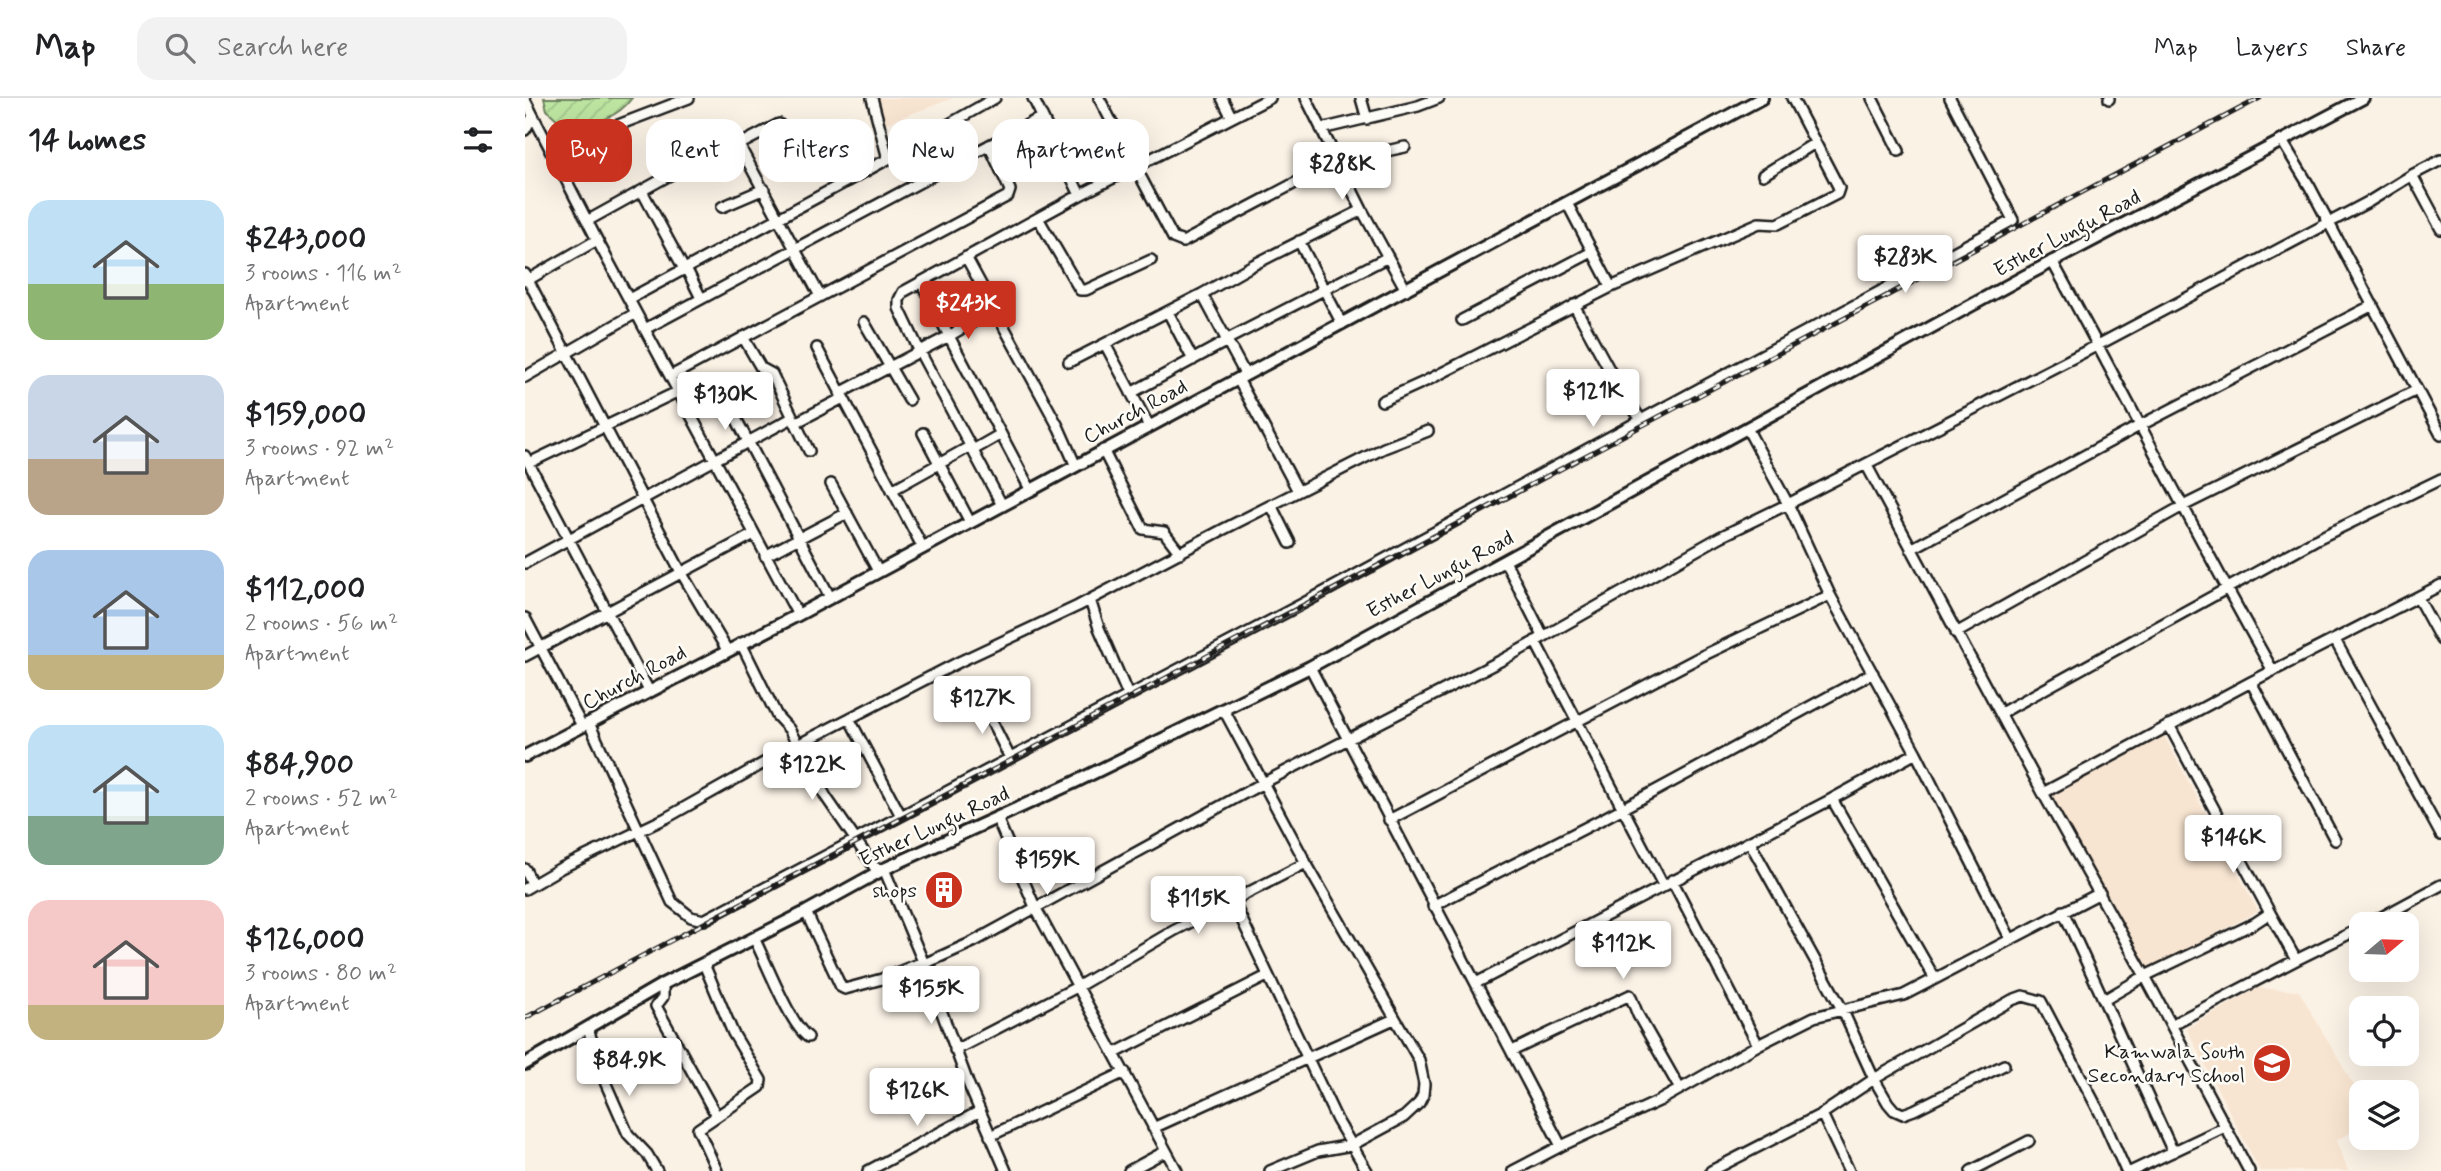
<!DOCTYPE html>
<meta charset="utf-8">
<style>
:root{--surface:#fff;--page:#f2f2f2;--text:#202124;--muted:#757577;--line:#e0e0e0;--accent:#c8321e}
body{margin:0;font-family:Mynerve,sans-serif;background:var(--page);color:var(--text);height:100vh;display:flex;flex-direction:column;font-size:26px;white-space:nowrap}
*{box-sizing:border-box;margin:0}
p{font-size:23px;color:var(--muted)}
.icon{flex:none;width:38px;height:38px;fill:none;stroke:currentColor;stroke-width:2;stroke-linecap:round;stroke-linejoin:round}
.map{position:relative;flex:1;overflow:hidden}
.drawer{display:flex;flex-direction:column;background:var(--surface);width:525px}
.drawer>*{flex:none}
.hud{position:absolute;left:21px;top:21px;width:665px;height:63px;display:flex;gap:14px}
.needle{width:46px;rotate:71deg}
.controls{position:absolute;left:1824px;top:814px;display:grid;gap:14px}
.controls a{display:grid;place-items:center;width:70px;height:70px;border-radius:14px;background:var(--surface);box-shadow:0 7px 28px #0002;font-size:35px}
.price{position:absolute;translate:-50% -60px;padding:0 16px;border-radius:7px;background:#fff;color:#222;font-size:23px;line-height:46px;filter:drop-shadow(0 2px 4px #0008)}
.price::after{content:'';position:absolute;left:50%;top:42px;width:21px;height:16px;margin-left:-10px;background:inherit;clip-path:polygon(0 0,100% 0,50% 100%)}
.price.selected{background:var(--accent);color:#fff}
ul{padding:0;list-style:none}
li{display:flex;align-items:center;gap:21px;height:175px;padding:0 28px}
li span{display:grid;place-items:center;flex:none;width:196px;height:140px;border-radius:21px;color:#555}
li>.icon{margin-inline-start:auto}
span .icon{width:84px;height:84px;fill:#fffc;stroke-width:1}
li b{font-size:30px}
h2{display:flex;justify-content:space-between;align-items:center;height:84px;padding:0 28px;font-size:30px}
.chip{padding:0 24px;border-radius:21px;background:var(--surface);box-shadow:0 7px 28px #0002;font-size:24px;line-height:63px}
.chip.selected{background:var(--accent);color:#fff}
header{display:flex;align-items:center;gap:42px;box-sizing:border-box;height:98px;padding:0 35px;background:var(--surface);border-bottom:2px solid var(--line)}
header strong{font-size:33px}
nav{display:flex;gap:38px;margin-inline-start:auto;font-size:24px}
.search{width:490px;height:63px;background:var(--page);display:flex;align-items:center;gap:18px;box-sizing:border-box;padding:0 24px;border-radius:21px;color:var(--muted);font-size:26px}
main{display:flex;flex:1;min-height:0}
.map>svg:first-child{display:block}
.built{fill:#f8e5d1}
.garden{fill:url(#garden-furrows);stroke:#6c805e;stroke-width:2}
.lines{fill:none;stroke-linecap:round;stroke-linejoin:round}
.minor-casing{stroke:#1c1c1c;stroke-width:14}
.tertiary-casing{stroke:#1c1c1c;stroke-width:16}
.minor{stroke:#fdfcf7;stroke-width:9}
.tertiary{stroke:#fdfcf7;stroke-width:10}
.rail-casing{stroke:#1c1c1c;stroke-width:5}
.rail{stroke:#fdfcf7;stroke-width:2.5;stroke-dasharray:8;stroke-linecap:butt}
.labels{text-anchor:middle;stroke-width:5;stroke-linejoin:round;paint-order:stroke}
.street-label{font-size:21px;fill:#1c1c1c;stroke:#fdfcf7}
.poi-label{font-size:21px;fill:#1c1c1c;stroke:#fdfcf7;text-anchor:end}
</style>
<header>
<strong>Map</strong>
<div class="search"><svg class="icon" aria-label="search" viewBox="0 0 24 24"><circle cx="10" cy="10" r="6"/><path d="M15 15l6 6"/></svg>Search here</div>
<nav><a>Map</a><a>Layers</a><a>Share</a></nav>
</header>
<main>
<section class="drawer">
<h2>14 homes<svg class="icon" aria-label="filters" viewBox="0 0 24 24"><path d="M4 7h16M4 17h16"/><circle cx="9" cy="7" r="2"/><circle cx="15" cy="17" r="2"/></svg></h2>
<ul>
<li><span style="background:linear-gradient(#bfe0f5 60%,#8fb573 0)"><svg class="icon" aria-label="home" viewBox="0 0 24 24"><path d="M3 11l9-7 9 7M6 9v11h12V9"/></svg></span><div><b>$243,000</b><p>3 rooms · 116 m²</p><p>Apartment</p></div></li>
<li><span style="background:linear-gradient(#c9d6e8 60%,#b9a48a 0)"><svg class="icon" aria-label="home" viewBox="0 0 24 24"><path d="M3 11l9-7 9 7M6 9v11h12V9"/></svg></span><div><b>$159,000</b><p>3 rooms · 92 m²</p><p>Apartment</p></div></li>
<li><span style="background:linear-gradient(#a9c7e8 75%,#c2b280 0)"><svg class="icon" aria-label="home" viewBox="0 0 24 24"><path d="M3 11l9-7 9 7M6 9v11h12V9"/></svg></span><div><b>$112,000</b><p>2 rooms · 56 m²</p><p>Apartment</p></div></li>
<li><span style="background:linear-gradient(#bfe0f5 65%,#7fa58c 0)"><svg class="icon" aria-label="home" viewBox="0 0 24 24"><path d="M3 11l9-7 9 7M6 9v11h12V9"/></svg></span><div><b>$84,900</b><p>2 rooms · 52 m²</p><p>Apartment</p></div></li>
<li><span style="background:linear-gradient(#f6c9c9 75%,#c2b280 0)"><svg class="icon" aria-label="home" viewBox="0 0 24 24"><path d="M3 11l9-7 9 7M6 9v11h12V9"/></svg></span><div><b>$126,000</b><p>3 rooms · 80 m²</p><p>Apartment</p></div></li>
</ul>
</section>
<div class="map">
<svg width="1916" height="1073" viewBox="0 0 1916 1073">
<defs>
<pattern id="garden-furrows" width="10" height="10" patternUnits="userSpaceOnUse" patternTransform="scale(1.75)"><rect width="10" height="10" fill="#bde5a1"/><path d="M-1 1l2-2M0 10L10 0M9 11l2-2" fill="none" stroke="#a2c48a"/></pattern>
</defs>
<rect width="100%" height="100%" fill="#fbf2e6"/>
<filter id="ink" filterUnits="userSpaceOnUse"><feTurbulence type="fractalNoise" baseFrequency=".0143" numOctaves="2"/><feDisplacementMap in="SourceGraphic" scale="14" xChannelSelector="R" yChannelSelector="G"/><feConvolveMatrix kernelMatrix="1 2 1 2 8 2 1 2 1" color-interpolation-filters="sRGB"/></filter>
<g filter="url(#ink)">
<!-- built -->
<path class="built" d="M352 0H428L359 26Z
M1638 636 1733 813 1622 873 1526 697Z
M1733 890 1774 893 1836 1000V1029L1812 1042 1823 1073H1735L1661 930Z"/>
<!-- garden -->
<path class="garden" d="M19 0H107C91 22 64 28 38 27L22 12Z"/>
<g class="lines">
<defs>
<path id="minor" d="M347 0 363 61
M508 0 555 97
M574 0 648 140 658 144 812 63
M697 0 706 18
M781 0 837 112 881 192
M836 0 842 21
M1347 0 1374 53
M1584 0V1
M0 2 72 142 273 517
M796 31 893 8 914 0
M0 32 8 18
M1757 43 1785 89 1916 337
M214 47 295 198
M25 53 164 0
M181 64 254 26
M540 66 595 39
M815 68 847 56 880 49
M1238 77 1290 45
M1887 77 1916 131
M117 93 159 171
M1042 105 1086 189
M197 109 239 91
M513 120 555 192H561L626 162
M62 123 154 72
M774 143 817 226
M441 159 534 330 550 366
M1527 163C1602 299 1671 438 1748 573
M161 170 176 200
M0 176 156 474 202 552
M1 183 72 142
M396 184 424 238 470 211
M104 201 363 61 470 0
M643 214 668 262
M937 222 1067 154
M339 224 384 302
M120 231 517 19
M218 239 236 270 247 276 284 353
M701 242 863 159
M580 246 624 328
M292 250 398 450
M544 264 677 196
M720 276 677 196 728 167 837 112
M146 278 483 98 485 92 464 47
M0 279 111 215
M713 281 773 393
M315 295 424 238 505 391
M606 295 702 243
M857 303 901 283 1086 189 1234 125 1253 126 1312 96 1314 90 1267 0
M206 311 305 499
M1116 322 1488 122 1425 0
M270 325 318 300
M1223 332 1263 406 1305 497 1391 655 1486 842
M398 335 445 424
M448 352 476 336
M578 352 618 431 639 434 655 455
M0 358 124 593
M4 365 154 293
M1341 366 1518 695 1620 878 1724 1073
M306 386 353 473
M367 392 446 348
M477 407 395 254 374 210V202L378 194 555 97 745 0
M746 407 765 445
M1386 451 1616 327 1848 207
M240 458 322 415
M980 463 1018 538
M0 465 267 320
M1893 500 1916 542
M565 502 574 530 603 597
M0 520 57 628
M1431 535 1656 409 1892 292
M1810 542 1916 737
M1010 543 1138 787
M216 545 252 618 264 631 301 699 350 770 359 771 399 866 443 985 481 1073
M0 558 229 436
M785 569 1036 1048
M1726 584 1810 742
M456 602 485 660
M699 612 781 765 894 962 899 986 898 997 894 1005 879 1019 827 1047 793 1053 745 1073
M1476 615 1790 442 1916 381
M325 622 375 716
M64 625 147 804 166 819 179 822 779 505 1116 322 1091 284 1049 207
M1518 695 1726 584 1916 487
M1307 701 1410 881
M472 720 510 809 652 1073
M864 722 1175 559 1305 497
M1224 743 1317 911 1349 981 1363 1005 1369 1012 1378 1016 1389 1012 1479 967
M0 771 7 786
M1147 782 1233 947
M0 791 36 770 141 720 253 657 436 563 553 508 699 431 859 350 903 333
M708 803 812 1022 842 1073
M908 808C971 774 1035 744 1098 710 1182 666 1264 619 1348 575
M1538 813 1648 1054
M281 814 316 889 320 891 357 881 398 864
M1745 815 1771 862 1836 830
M1844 826 1916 787
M229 840C240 861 265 927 283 939
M179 866 208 935 236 982 235 989 173 1031 192 1073
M399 866 448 844 738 685 979 561 1195 439 1263 406 1573 247 1845 103 1887 77 1916 62
M951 885 1307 701 1391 655
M138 886V899L131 908 191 1017
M1579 902 1620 878 1730 825 1745 815 1644 627
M1646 927 1771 862
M63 931 81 986 103 1036 122 1056 132 1073
M430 952 552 889 650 832 781 765
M987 953 1105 897 1113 917 1155 991
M590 955 742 878
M1297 1016 1324 1073
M628 1030 869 921
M465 1038 600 974
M343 1073 455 1013
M604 1073 641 1053
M988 1073 1036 1048 1134 1003 1233 947 1289 919 1379 897 1575 795
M1186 1073 1297 1016 1349 981 1487 902 1498 898 1516 903 1576 1017 1601 1073
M1446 1073 1504 1043
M1607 1073 1700 1029"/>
<path id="tertiary" d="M0 658 273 517 1237 0
M0 966 138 886 281 814 359 771 548 685 785 569 1500 178 1838 0"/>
</defs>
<!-- minor casing -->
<use href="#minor" class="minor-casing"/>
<!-- tertiary casing -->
<use href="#tertiary" class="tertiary-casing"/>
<!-- minor -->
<use href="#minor" class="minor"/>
<!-- tertiary -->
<use href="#tertiary" class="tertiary"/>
<defs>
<path id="rail" d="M0 920 1735 0"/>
</defs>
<!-- rail casing -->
<use href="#rail" class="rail-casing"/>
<!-- rail -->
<use href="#rail" class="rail"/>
</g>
</g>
<!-- icons -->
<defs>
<symbol id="building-disc" viewBox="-11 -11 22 22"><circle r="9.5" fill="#c8321e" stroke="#fdfcf7"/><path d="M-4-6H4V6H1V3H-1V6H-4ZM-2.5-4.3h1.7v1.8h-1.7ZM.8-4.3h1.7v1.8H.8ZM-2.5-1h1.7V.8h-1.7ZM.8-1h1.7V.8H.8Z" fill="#fff"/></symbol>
<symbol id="school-disc" viewBox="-11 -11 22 22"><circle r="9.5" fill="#c8321e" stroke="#fdfcf7"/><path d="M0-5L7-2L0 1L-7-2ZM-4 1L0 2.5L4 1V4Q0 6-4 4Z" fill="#fff"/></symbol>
</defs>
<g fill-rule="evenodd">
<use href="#building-disc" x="397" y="770" width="44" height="44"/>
<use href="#school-disc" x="1725" y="943" width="44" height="44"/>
</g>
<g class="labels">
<!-- street labels -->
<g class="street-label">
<text transform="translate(1542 135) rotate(-28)" y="7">Esther Lungu Road</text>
<text transform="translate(610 313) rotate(-28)" y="7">Church Road</text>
<text transform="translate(915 476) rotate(-28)" y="7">Esther Lungu Road</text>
<text transform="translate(109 579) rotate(-28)" y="7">Church Road</text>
<text transform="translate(409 728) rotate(-25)" y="7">Esther Lungu Road</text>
</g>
<!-- poi labels -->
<g class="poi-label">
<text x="392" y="799">shops</text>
<text x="1720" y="960">Kamwala South<tspan x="1720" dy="24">Secondary School</tspan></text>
</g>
</g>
</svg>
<div class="controls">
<a><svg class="needle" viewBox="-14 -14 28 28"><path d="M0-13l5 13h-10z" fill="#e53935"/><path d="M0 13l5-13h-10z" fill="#757577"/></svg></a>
<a><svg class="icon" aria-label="locate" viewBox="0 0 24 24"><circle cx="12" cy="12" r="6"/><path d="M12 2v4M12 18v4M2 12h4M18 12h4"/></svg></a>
<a><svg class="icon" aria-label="layers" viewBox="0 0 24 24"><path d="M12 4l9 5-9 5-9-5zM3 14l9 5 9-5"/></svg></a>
</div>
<b class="price" style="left:817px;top:104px">$288K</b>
<b class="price" style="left:1380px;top:197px">$283K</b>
<b class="price selected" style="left:443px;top:243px">$243K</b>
<b class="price" style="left:1068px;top:331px">$121K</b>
<b class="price" style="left:200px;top:334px">$130K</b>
<b class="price" style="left:457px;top:638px">$127K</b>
<b class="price" style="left:287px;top:704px">$122K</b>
<b class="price" style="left:1708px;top:777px">$146K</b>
<b class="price" style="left:522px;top:799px">$159K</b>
<b class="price" style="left:673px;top:838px">$115K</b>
<b class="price" style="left:1098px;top:883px">$112K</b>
<b class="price" style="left:406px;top:928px">$155K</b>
<b class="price" style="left:104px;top:1000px">$84.9K</b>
<b class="price" style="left:392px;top:1030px">$126K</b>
<div class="hud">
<a class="chip selected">Buy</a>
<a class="chip">Rent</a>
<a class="chip">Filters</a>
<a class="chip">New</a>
<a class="chip">Apartment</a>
</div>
</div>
</main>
